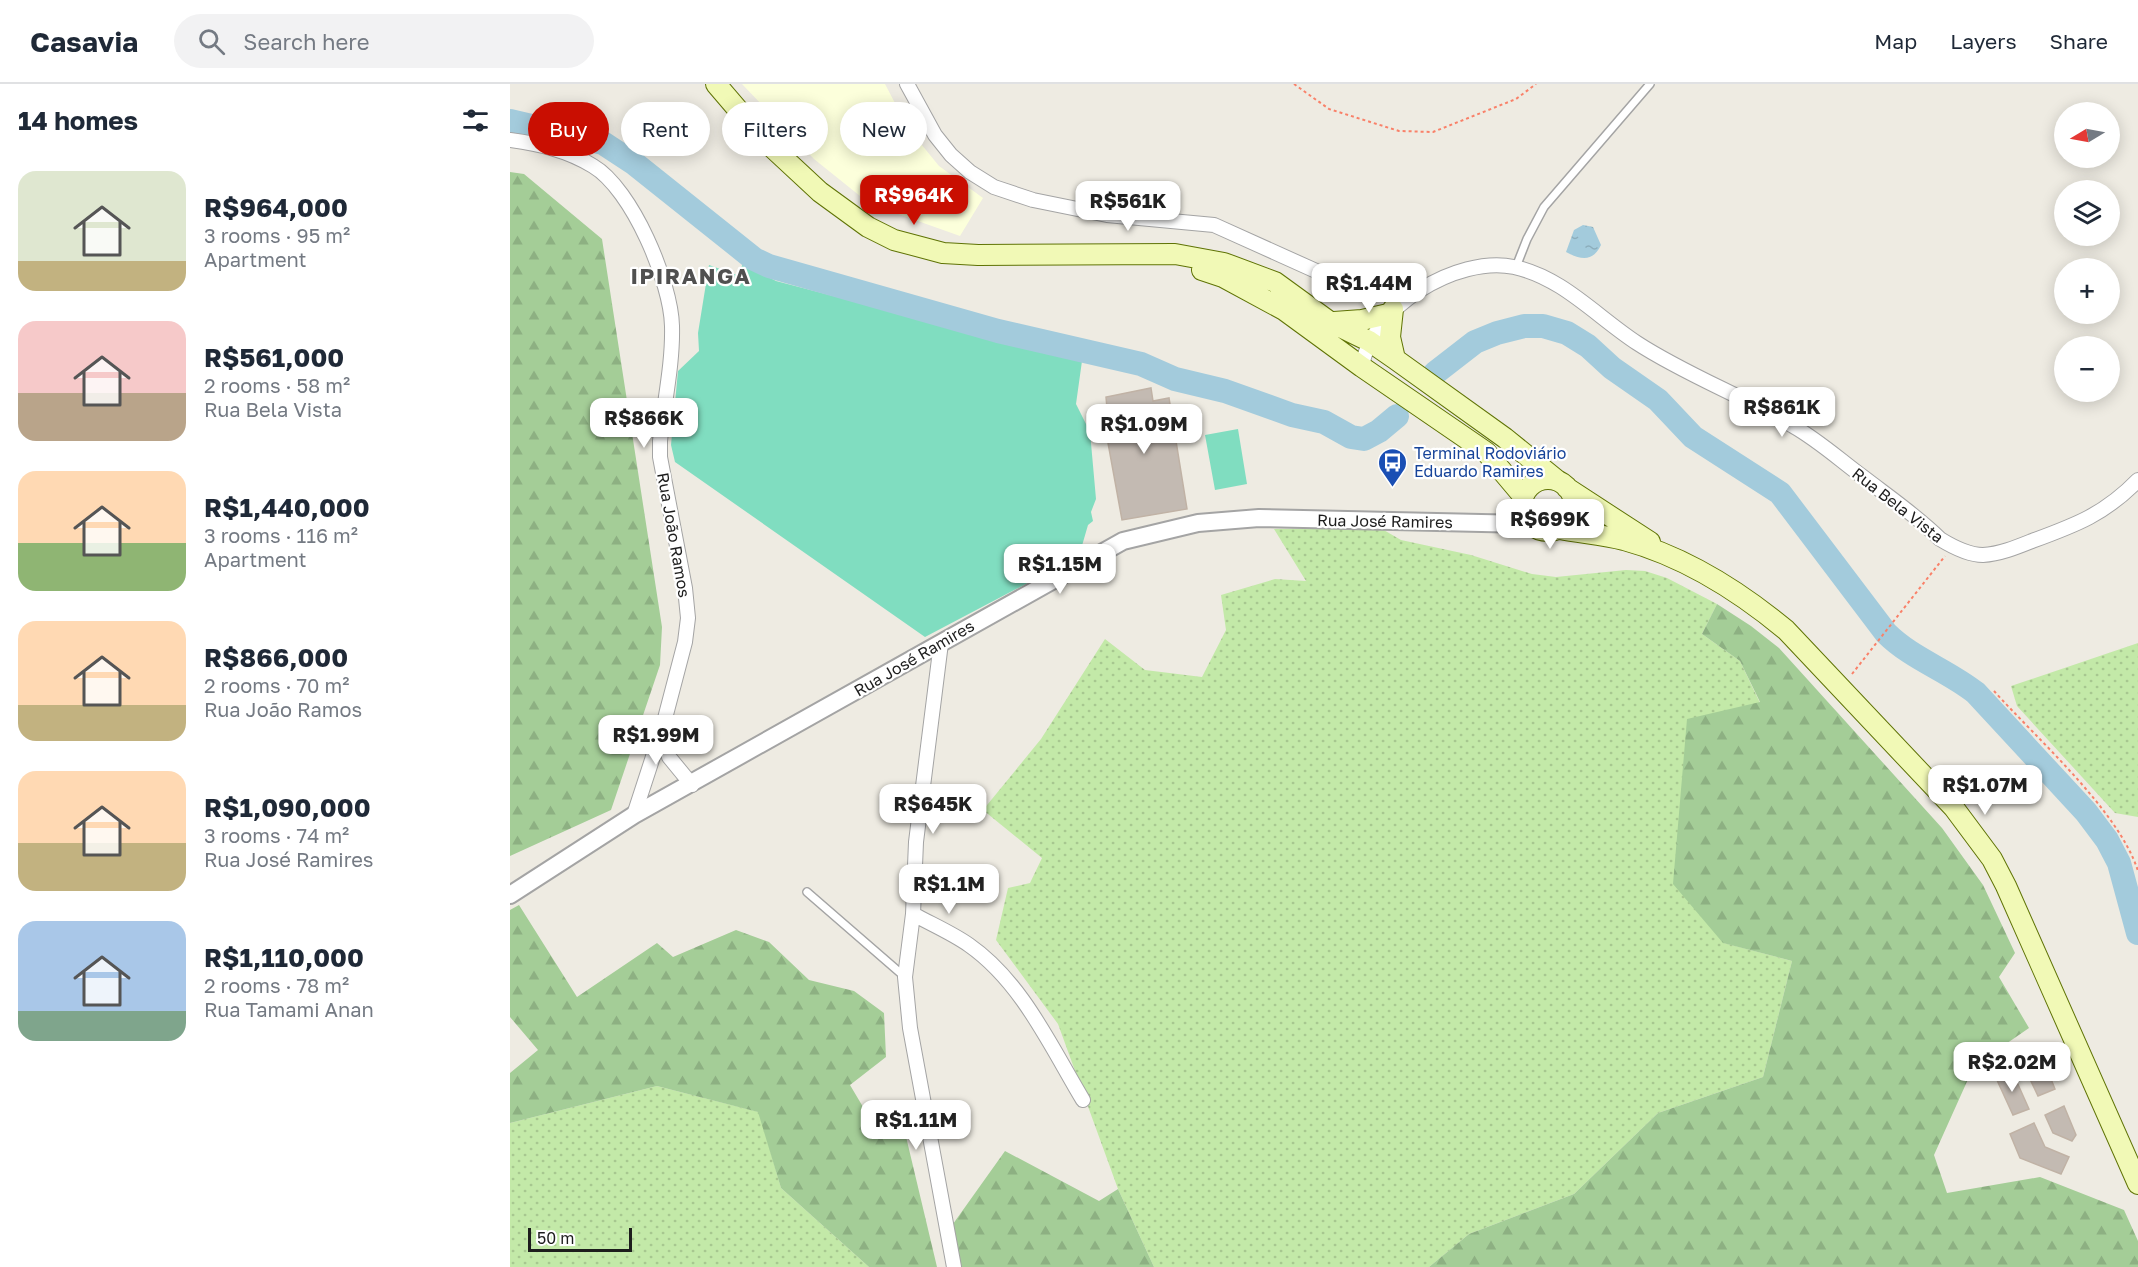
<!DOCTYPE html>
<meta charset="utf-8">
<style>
:root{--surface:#fff;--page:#f2f2f3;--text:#1f2937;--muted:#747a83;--line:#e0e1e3;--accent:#c90e01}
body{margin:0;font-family:"Golos Text",sans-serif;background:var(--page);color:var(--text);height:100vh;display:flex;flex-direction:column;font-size:22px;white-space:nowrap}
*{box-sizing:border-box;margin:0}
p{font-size:20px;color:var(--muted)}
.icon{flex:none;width:33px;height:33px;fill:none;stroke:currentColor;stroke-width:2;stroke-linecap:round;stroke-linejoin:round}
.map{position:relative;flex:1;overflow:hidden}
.sheet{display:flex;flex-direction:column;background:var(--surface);width:510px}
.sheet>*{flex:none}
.guide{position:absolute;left:18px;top:18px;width:570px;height:54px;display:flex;gap:12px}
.needle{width:39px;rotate:260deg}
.fabs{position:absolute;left:1544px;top:18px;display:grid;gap:12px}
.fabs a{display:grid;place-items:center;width:66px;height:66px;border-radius:50%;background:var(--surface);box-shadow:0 3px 15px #0003;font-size:30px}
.scale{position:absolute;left:18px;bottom:15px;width:104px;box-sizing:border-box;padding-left:6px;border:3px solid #1d1d1d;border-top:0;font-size:16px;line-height:21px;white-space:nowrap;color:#1d1d1d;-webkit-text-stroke:4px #fff;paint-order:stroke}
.price{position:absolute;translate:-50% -51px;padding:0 14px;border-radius:12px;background:#fff;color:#222;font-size:20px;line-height:39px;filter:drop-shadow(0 2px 3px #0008)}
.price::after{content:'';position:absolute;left:50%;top:36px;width:18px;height:14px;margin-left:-9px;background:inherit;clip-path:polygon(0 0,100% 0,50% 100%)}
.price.on{background:var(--accent);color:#fff}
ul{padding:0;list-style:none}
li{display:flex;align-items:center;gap:18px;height:150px;padding:0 18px}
li span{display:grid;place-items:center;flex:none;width:168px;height:120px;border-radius:18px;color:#555}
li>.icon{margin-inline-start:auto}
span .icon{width:72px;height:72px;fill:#fffc;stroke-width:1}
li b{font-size:26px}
h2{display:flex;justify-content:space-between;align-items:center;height:72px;padding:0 18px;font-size:26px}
.tag{padding:0 21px;border-radius:27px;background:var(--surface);box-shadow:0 3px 15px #0003;font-size:21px;line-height:54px}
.tag.on{background:var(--accent);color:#fff}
header{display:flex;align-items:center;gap:36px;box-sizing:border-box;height:84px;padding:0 30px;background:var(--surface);border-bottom:2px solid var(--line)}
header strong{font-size:28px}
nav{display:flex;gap:33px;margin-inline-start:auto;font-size:21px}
.search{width:420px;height:54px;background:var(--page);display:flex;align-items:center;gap:15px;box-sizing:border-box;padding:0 21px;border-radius:33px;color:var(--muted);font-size:22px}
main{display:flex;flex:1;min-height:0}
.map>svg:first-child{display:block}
.education{fill:#fcffdb}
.grass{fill:url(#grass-dots)}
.forest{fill:url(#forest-firs)}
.pitch{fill:#80ddc0}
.water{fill:url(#water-ripples)}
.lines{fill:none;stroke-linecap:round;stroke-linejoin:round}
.river{stroke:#a3cbdc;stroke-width:24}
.building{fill:#c3bab2;stroke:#c0b2a5;stroke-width:1.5}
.service-casing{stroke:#a4a4a4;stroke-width:10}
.minor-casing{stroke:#a4a4a4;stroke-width:16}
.tertiary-casing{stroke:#a4a4a4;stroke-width:20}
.secondary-casing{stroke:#5f7305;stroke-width:22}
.path{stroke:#f98169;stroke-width:2;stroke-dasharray:3 3;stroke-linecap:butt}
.service{stroke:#fff;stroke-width:7}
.minor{stroke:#fff;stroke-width:14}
.tertiary{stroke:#fff;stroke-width:16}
.secondary{stroke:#f1f9b6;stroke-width:20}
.labels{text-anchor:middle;stroke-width:4.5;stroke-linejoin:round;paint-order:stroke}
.transit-label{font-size:16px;fill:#164399;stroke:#fff;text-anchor:start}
.street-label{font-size:16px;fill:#1d1d1d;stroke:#fff}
.district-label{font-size:22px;font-weight:bold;letter-spacing:1.5px;fill:#505050;stroke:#fff}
</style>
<header>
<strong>Casavia</strong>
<div class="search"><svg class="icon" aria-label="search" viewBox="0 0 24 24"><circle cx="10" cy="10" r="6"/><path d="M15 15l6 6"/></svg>Search here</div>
<nav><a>Map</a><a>Layers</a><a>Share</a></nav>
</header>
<main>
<section class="sheet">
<h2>14 homes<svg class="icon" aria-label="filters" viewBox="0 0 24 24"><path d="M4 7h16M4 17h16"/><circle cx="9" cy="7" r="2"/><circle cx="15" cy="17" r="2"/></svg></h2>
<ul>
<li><span style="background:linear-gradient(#dfe7d0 75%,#c2b280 0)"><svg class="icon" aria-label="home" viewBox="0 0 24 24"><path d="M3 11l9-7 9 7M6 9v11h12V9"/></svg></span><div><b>R$964,000</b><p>3 rooms · 95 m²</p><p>Apartment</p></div></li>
<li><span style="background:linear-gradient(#f6c9c9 60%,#b9a48a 0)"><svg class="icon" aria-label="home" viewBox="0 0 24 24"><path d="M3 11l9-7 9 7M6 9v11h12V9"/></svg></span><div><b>R$561,000</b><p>2 rooms · 58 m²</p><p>Rua Bela Vista</p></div></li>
<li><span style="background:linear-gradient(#ffd9b3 60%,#8fb573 0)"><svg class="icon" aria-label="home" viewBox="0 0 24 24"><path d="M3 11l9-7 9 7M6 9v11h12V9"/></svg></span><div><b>R$1,440,000</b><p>3 rooms · 116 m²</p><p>Apartment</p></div></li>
<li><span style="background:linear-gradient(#ffd9b3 70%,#c2b280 0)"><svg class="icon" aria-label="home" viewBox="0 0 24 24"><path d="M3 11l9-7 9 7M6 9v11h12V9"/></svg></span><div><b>R$866,000</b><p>2 rooms · 70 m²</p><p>Rua João Ramos</p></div></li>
<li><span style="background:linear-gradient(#ffd9b3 60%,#c2b280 0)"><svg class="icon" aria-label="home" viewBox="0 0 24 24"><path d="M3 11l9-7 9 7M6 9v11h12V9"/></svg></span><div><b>R$1,090,000</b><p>3 rooms · 74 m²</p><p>Rua José Ramires</p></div></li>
<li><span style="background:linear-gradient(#a9c7e8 75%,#7fa58c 0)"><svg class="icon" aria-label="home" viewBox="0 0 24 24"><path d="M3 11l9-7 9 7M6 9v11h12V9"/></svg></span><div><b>R$1,110,000</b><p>2 rooms · 78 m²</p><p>Rua Tamami Anan</p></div></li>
</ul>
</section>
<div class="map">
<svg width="1628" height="1183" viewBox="0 0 1628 1183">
<defs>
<pattern id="grass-dots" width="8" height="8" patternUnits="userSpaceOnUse" patternTransform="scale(1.5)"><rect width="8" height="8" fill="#c3e9a8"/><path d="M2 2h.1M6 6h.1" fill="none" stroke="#a7c790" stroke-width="1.8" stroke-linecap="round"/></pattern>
<pattern id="forest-firs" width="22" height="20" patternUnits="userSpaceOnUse" patternTransform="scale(1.5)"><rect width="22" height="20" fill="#a4cd97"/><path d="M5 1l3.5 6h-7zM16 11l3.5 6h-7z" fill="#8db082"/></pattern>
<pattern id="water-ripples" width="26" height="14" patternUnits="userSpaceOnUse" patternTransform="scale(1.5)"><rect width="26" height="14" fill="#a3cbdc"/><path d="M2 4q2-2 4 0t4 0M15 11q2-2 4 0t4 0" fill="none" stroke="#8caebc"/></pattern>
</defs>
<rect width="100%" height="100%" fill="#eeebe2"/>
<!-- education -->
<path class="education" d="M232 0H375L398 44 429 82 473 114 450 152 360 120 304 75Z"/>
<!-- grass -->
<path class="grass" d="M850 444 872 445 891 456 961 471 1022 490 1046 493 1116 486 1135 487 1157 494 1207 520 1192 550 1230 577 1250 619 1214 859 1282 877 1253 993 1148 1029 1064 1110 959 1150 919 1183H644L608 1105 548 940 486 856 498 804 520 799 532 774 473 726 531 655 595 555 635 586 692 593 716 546 711 511 765 495 796 497 764 445Z
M1628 559V733L1605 729 1507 622 1501 602Z
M147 1002 249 1028 271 1104 359 1183H0V1039Z"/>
<!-- forest -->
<path class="forest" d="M0 88 14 90 92 155 152 543 150 581 101 726 0 772Z
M1207 520 1241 542 1269 564 1432 744 1473 801 1505 869 1489 893 1519 944 1464 982 1424 1071 1437 1109 1530 1093 1614 1126 1628 1157V1183H919L959 1150 1064 1110 1148 1029 1253 993 1282 877 1213 859 1163 800 1177 635 1250 618 1230 577 1192 550Z
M9 821 67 913 147 859 163 873 226 846 259 858 299 896 344 907 374 929 376 973 340 1001 356 1028 393 1040 427 1183H359L271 1104 248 1028 147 1002 0 1039V989L28 966 0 933V826Z
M495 1067 589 1117 608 1105 644 1183H451L443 1140Z"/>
<!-- pitch -->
<path class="pitch" d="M233 180 266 197 572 277 566 320 580 348 586 415 581 428 583 437 578 441 569 472 415 553 165 378 161 361 168 287 189 267 188 249 199 181 227 191Z
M728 345 737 400 705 406 695 351Z"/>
<!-- water -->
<path class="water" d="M1073 141 1083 143 1091 161C1083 178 1071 176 1056 168L1064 146Z
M1028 427a9 9 0 1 1 18 0a9 9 0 1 1-18 0Z"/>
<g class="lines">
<!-- river -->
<path class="river" d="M0 37 93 59 125 80 244 175 259 182 488 247 631 280 665 295 715 307 782 331 814 338 841 353 854 355 869 347 887 332
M925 289 965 258 987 249 1014 242H1033L1057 249 1078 262 1102 284 1148 316 1183 353 1270 409 1376 549C1402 575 1437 586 1466 609L1576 728 1597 756 1609 779 1628 849"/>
</g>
<!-- building -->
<path class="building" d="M641 304 643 317 659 314 677 425 612 436 592 326 597 324 596 313Z
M1537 985 1545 1005 1528 1012 1519 993Z
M1502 987 1519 1025 1503 1031 1486 994Z
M1554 1022 1566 1051 1562 1057 1543 1049 1535 1031Z
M1524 1039 1535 1063 1559 1073 1551 1090 1510 1074 1500 1050Z"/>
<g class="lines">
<defs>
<path id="service" d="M1006 183 1017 155 1034 123 1140 0
M297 808 395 893"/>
<path id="minor" d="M397 0 425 51 441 71 460 88 484 103 523 116 597 131 704 141 815 191 900 212
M0 56C29 60 57 66 83 82 122 105 161 198 162 242 163 280 154 319 150 357V373L175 504 178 534 175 558 153 642 124 731
M852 283C860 224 947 171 1004 183 1052 193 1087 233 1127 259 1176 291 1233 312 1283 342 1308 356 1330 376 1353 393 1379 413 1407 432 1430 455 1443 463 1458 471 1473 471 1490 470 1507 463 1522 457 1566 441 1595 430 1628 396
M431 559 406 758 403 830 395 893 400 944 444 1183
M153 644 159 673 182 701
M403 830C421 840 442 849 459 861 512 898 541 963 573 1016"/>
<path id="tertiary" d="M0 811 124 731 613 457 688 439 749 434 1019 440"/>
<path id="secondary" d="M206 0 253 55 310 108 358 143 384 156 433 169 468 171 665 170 714 179 765 198 820 238 859 257 885 275 995 354 1048 397
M692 186 713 193 774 226 852 283 976 368 1013 412
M883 225 880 253 885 275
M824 238 852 236 878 230
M1012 421a26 26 0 1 1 52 0a26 26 0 1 1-52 0Z
M1057 404 1140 458
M1050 445C1071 449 1093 451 1114 456 1173 472 1229 507 1276 546L1444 724 1482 775 1496 802 1628 1100"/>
</defs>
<!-- service casing -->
<use href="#service" class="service-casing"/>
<!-- minor casing -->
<use href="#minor" class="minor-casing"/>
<!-- tertiary casing -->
<use href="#tertiary" class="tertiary-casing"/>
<!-- secondary casing -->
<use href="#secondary" class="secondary-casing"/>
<!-- path -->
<path class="path" d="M784 0 819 25 889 47 923 48 1006 15 1026 0
M1342 590 1435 472
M1484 607C1527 655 1609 727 1628 787"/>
<!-- service -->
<use href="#service" class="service"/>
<!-- minor -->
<use href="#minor" class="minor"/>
<!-- tertiary -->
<use href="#tertiary" class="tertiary"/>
<!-- secondary -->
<use href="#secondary" class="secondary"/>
</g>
<!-- icons -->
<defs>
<symbol id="bus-pin" viewBox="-11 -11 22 30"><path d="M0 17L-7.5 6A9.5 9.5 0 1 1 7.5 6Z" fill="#1a4fb4" stroke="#fff"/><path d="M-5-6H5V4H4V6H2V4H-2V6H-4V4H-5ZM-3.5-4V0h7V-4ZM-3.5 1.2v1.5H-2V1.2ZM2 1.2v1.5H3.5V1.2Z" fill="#fff"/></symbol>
</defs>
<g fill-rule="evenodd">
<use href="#bus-pin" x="866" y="362" width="33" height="45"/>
</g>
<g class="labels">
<!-- transit labels -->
<g class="transit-label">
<text x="904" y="375">Terminal Rodoviário<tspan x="904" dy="18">Eduardo Ramires</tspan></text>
</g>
<!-- street labels -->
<g class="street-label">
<text transform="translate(1388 421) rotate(38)" y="6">Rua Bela Vista</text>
<text transform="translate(875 437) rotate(1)" y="6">Rua José Ramires</text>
<text transform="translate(164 451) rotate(80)" y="6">Rua João Ramos</text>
<text transform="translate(404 574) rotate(-30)" y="6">Rua José Ramires</text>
</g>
<!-- district labels -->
<g class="district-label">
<text x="181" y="200">IPIRANGA</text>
</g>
</g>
</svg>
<div class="fabs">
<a><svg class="needle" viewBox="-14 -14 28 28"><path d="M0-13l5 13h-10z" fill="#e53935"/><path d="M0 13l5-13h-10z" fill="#747a83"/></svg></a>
<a><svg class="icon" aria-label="layers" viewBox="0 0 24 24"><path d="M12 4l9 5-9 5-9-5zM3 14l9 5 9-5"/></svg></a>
<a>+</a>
<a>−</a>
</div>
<div class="scale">50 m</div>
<b class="price on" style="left:404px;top:142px">R$964K</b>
<b class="price" style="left:618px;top:148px">R$561K</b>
<b class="price" style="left:859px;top:230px">R$1.44M</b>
<b class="price" style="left:1272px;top:354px">R$861K</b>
<b class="price" style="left:134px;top:365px">R$866K</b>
<b class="price" style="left:634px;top:371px">R$1.09M</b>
<b class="price" style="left:1040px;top:466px">R$699K</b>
<b class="price" style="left:550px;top:511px">R$1.15M</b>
<b class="price" style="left:146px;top:682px">R$1.99M</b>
<b class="price" style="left:1475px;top:732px">R$1.07M</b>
<b class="price" style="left:423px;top:751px">R$645K</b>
<b class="price" style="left:439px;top:831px">R$1.1M</b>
<b class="price" style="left:1502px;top:1009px">R$2.02M</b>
<b class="price" style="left:406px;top:1067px">R$1.11M</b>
<div class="guide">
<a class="tag on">Buy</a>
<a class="tag">Rent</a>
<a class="tag">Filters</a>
<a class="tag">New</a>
</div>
</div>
</main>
